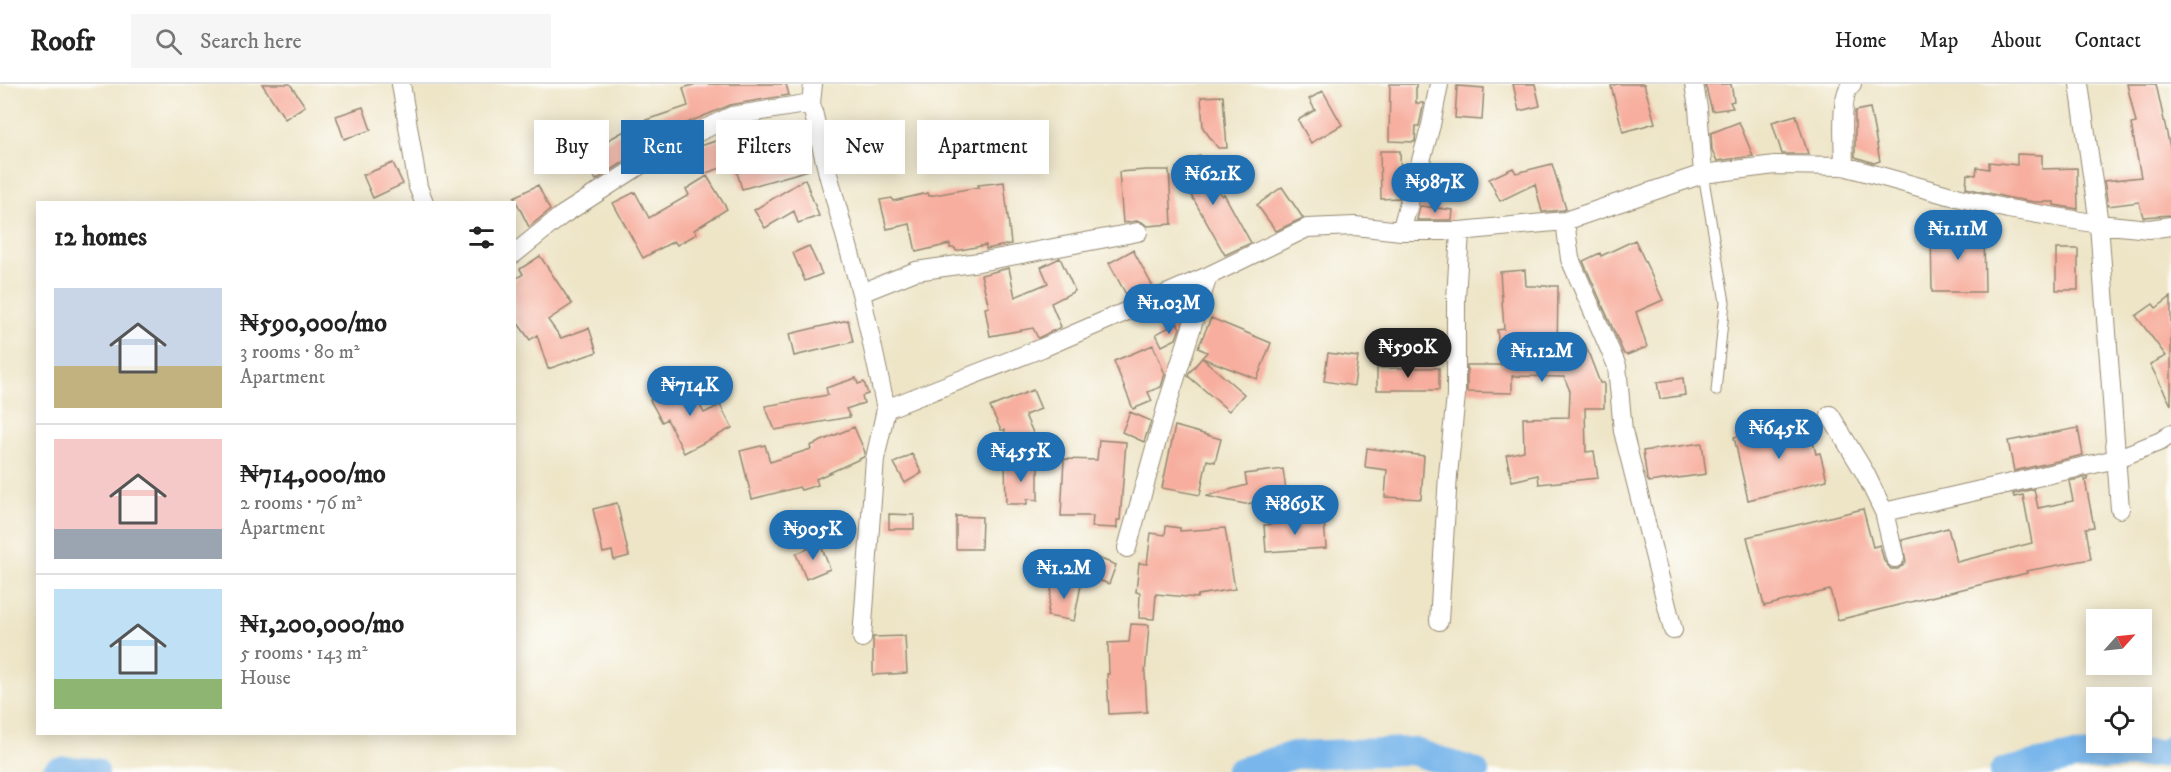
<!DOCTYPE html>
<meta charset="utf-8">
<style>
:root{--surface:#fff;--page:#f6f6f6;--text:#222;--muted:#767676;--line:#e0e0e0;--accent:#1f6fb2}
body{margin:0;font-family:"IM FELL DW Pica",serif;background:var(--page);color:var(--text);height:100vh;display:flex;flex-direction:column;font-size:22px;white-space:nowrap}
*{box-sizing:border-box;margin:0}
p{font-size:20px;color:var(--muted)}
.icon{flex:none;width:33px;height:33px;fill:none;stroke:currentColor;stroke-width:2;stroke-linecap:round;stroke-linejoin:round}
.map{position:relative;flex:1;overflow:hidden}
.details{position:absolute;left:36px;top:117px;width:480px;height:534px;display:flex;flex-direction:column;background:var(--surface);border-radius:0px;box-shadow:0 3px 15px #0003}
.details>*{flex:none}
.guide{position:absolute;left:534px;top:36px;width:570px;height:54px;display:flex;gap:12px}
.needle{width:39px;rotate:63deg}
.controls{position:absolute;left:2086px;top:525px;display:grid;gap:12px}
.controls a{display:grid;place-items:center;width:66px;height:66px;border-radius:0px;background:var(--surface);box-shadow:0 3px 15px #0003;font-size:30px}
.price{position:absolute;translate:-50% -51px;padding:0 14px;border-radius:21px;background:var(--accent);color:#fff;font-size:20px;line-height:39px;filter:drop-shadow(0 2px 3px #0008)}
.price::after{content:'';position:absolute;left:50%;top:36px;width:18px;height:14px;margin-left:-9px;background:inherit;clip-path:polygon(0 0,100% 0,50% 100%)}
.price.active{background:#222;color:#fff}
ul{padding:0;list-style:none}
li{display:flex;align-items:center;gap:18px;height:150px;padding:0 18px}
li+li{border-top:2px solid var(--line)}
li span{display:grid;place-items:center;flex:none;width:168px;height:120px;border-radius:0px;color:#555}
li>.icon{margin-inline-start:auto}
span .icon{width:72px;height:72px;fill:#fffc;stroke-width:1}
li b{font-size:26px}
h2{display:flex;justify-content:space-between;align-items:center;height:72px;padding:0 18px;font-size:26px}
.chip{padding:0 21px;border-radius:0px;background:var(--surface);box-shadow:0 3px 15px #0003;font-size:21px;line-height:54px}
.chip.active{background:var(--accent);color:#fff}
header{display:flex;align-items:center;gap:36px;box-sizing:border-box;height:84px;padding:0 30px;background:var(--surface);border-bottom:2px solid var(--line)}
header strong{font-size:28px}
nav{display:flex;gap:33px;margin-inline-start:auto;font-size:21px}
.search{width:420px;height:54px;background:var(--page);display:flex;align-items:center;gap:15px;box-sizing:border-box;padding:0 21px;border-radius:0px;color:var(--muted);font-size:22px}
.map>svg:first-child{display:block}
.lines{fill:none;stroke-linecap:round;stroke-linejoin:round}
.river{stroke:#78b6eb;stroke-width:28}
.building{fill:#f7ae9e}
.lane-casing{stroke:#948872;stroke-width:11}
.street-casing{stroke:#948872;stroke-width:20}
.lane{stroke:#fff;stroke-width:9}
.street{stroke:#fff;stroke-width:18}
</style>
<header>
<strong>Roofr</strong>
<div class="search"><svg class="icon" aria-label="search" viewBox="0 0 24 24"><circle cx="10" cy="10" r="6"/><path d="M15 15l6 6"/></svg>Search here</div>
<nav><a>Home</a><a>Map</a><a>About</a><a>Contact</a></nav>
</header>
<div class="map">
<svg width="2171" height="688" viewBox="0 0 2171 688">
<rect width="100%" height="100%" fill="#fdfcf7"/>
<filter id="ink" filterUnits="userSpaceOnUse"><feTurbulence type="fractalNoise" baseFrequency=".0167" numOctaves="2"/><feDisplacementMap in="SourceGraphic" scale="12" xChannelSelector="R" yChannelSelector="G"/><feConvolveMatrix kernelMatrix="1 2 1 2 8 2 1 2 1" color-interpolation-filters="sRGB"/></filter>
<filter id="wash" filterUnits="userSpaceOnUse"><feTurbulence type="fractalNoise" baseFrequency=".008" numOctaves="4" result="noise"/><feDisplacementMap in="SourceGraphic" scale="24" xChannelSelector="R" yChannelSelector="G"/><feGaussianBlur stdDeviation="1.35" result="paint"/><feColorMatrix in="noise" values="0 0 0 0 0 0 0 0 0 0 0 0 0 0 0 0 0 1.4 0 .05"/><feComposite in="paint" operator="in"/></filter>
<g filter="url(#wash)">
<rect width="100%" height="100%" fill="#eee5c7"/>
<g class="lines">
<!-- river -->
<path class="river" d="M56 688 64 686 95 688
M1239 688 1294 671 1412 667 1475 688
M2003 688 2072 673 2165 669 2171 665"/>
</g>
<g id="blocks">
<!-- building -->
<path class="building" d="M262 0H290L305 22 285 35Z
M696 0H786L789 11 730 21 687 39V41L657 57 643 62 644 65 596 96 582 70 643 37 688 22 683 4Z
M1390 0H1416V19H1423V23L1419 42H1416L1415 58 1389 57Z
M1513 0H1535L1540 22 1519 27Z
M1617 0H1644L1655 39 1623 48 1611 2Z
M1705 0H1731L1734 17 1730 18 1733 24 1712 27Z
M2127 0H2156L2171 68V131L2143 133 2139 118 2108 122 2104 97 2141 93 2131 40 2136 39Z
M1457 2 1484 4 1482 36 1455 34Z
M1323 7 1342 41 1311 59 1298 36 1315 26 1309 15Z
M1223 12 1227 64H1218L1203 44 1201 13Z
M363 23 371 46 344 55 336 32Z
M1870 24 1880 77 1874 79 1855 73V27Z
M1796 31 1808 70H1782L1772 38Z
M1739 38 1753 72 1717 77 1712 66 1711 49Z
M725 54 733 80 703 90 694 64Z
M803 66 809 86 742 105 736 85Z
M1380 67H1400L1401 105 1399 114 1381 115Z
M2017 70 2042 71V85L2077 84 2078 125 2054 121V118H2035L2010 114 1966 104 1967 90 1976 91 1977 83 1989 85V78L2017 81Z
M1200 71 1222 112 1224 110 1251 159 1225 171 1176 84Z
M393 79 403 100 373 114 363 91Z
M1552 80 1566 125 1563 126 1542 128 1535 100 1500 117 1489 95 1513 84 1516 89Z
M1146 86H1169L1172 140 1147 142 1142 138 1137 137 1123 139 1119 88Z
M707 92 727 125 694 146 697 150 677 161 674 157 643 174 613 119 635 108 649 134 689 111 686 105Z
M805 95 819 132 798 139 794 127 765 144 754 126Z
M1004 98 1011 160 986 165V161L956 167 955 164H950V160L916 168 910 140 887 145 880 116 892 114 893 117 928 109 929 112 979 103 978 101Z
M538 101 550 126 529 143 514 113Z
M1282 103 1303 134 1276 147 1257 121Z
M1420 122 1453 126 1452 136H1417Z
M1931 146H1984L1985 208H1932Z
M1635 156 1663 216 1636 228 1647 263 1627 271 1624 270 1583 177 1600 169 1601 172Z
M809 162 822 190 805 197 793 169Z
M2056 165H2078V206H2056Z
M1133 166 1153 203 1128 214 1109 179Z
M540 172 572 220 548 236 561 254 589 244 597 268 548 285 537 251 530 256 514 234V196L523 190 520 185Z
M1060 174 1075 207 1051 219 1061 243 1038 254 1033 244 990 252 985 224 989 223 981 191 1009 184 1015 213 1048 199 1041 183Z
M1525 186 1526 202H1558L1557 272 1585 260 1600 299H1604V324H1585L1586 368 1594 367 1598 394 1539 400 1538 391 1512 397 1506 371 1524 367 1523 334 1569 333 1570 307 1564 293 1512 292V309L1467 308V281H1501L1497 246 1504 245 1500 188Z
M2171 213V321L2150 280 2166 272 2136 232 2153 220 2156 224Z
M1211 234 1271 259 1257 295 1202 274 1244 310 1229 327 1188 292 1189 289 1207 268 1198 264Z
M848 236 853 258 794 272 789 250Z
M1177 239 1180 244 1176 255 1162 262 1156 250Z
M1153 261 1165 290 1161 303 1148 308 1152 317 1133 325 1114 277Z
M1328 269 1358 273 1354 302 1324 297Z
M1377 284H1439V306H1377Z
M856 294 858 300 864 298 868 310 862 312 864 319 846 325 850 333 775 346 765 322 828 311 826 304Z
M1683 294 1685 311 1660 315 1657 298Z
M687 296 704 329 720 321 732 344 684 369 667 335 662 338 650 316Z
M1033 306 1041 325 1025 331 1035 353 1010 365 1005 355V346H1001L990 323Z
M1130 328 1151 337 1144 358 1122 348Z
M1807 335 1816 370 1820 369 1827 396 1748 416 1734 353Z
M1175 342 1221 355 1215 378 1207 376 1200 411 1162 404Z
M854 343 865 368 864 373 816 395 818 401 801 406 799 403 752 415 740 367 765 361 770 378 811 365 810 362Z
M2078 344 2083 371 2014 387 2008 357Z
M1099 356 1126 358 1120 436H1117V444L1092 443 1093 432H1061L1064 375 1097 376Z
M1702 359 1706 390 1649 398 1647 395 1643 367Z
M1367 364 1424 372 1421 415 1385 413 1387 386 1365 383Z
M912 370 922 389 905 399 894 379Z
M1005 379H1038V416L1027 415V420H1006Z
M1283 385 1287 414 1245 420 1206 412 1247 401 1245 390Z
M2088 393V396H2085L2094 443 2086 444 2091 475 2026 487 2027 489 1838 536 1830 506 1764 522 1747 453 1863 425 1873 463 1880 461 1884 477 1891 485H1898L1906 478 1902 456 1948 444 1957 478 2032 459 2023 411 2014 413 2013 410 2034 405 2038 424 2073 417 2069 397Z
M617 419 629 472 614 476 612 467 603 469 593 425Z
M889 430 914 431V445H889Z
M956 432 982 433 981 465H956Z
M1324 436 1326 464 1266 468 1264 441Z
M1166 442 1180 444V447L1225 444 1235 505 1198 511 1197 514 1156 510 1154 535 1139 534 1140 509 1136 508 1139 479 1147 480 1151 449 1165 451Z
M820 459 830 485 806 495 796 470Z
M1088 470 1116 481 1109 500 1081 489Z
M1053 496 1081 501 1074 537 1047 532Z
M1131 540 1149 541 1145 590 1147 628 1109 630 1107 590H1109L1108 559 1129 558Z
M905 552 907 589 873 591V553Z"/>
</g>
</g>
<g filter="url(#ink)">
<use href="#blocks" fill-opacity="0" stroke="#948872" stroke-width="1.5"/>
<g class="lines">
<defs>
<path id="lane" d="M1703 90 1725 218 1716 307"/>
<path id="street" d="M401 0 418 103 424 118
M813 0 811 19 828 90 861 209 886 325 1042 264 1208 192 1307 144 1355 142 1401 147H1460L1565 137 1703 90 1775 81 1844 82 1948 111 2008 125 2099 140 2120 425
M1694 0 1698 24 1703 90
M2079 0 2099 140 2149 145 2171 142
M1844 82C1844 64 1839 9 1852 0
M1565 137 1570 175 1617 282 1623 347 1673 546
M1401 147 1431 41 1439 0
M514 170 561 132 673 60 732 32 811 19
M861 209 916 187 979 178 1138 148
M1830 331 1865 389 1884 428 1895 474
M1884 428 2116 375 2161 357 2171 350
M1127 464 1167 321 1208 192
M1439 537 1448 391 1456 311V215L1460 147
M862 554 875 375 886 325"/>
</defs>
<!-- lane casing -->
<use href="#lane" class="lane-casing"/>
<!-- street casing -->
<use href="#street" class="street-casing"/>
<!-- lane -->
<use href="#lane" class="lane"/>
<!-- street -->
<use href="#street" class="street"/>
</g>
</g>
</svg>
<div class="controls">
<a><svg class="needle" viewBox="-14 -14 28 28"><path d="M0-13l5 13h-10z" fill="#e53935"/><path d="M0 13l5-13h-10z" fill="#767676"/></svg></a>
<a><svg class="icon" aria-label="locate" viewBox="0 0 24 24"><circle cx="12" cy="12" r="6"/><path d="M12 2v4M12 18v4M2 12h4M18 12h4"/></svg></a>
</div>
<b class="price" style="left:1213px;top:122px">₦621K</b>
<b class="price" style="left:1435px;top:130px">₦987K</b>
<b class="price" style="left:1958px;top:177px">₦1.11M</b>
<b class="price" style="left:1169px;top:251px">₦1.03M</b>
<b class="price active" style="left:1408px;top:295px">₦590K</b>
<b class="price" style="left:1542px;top:299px">₦1.12M</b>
<b class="price" style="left:690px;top:333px">₦714K</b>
<b class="price" style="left:1779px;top:376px">₦645K</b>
<b class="price" style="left:1021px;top:399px">₦455K</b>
<b class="price" style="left:1295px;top:452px">₦869K</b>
<b class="price" style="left:813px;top:477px">₦905K</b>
<b class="price" style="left:1064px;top:516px">₦1.2M</b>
<div class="guide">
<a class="chip">Buy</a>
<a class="chip active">Rent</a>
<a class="chip">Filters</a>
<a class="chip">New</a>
<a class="chip">Apartment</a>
</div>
<section class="details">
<h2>12 homes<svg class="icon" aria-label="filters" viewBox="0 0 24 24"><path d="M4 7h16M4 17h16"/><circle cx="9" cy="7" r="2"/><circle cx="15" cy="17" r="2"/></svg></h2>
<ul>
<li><span style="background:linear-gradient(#c9d6e8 65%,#c2b280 0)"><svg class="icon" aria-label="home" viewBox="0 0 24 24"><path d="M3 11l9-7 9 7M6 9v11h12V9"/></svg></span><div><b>₦590,000/mo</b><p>3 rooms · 80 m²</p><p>Apartment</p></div></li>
<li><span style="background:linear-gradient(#f6c9c9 75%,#9aa5b1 0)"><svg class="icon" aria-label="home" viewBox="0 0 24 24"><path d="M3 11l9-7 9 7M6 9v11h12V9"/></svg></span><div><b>₦714,000/mo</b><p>2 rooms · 76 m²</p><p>Apartment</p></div></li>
<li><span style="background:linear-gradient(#bfe0f5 75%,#8fb573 0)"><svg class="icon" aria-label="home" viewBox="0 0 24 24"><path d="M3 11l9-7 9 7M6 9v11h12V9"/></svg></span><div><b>₦1,200,000/mo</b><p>5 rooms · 143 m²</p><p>House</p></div></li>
</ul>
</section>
</div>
